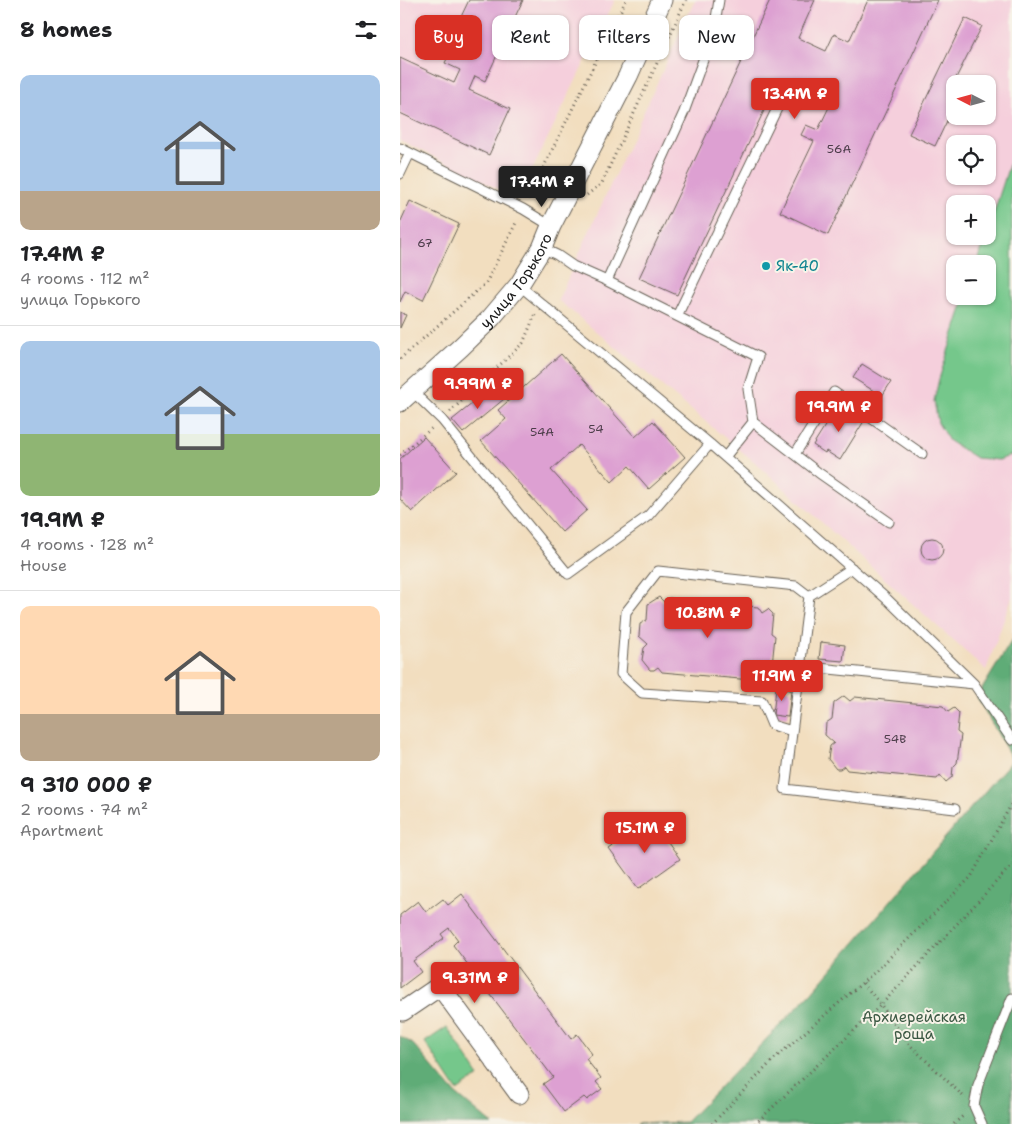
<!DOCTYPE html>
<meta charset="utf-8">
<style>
:root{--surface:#fff;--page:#f6f6f6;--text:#202124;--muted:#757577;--line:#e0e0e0;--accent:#d93025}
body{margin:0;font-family:"Shantell Sans",sans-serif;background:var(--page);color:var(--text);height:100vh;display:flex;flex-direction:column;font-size:19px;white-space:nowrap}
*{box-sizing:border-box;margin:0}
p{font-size:16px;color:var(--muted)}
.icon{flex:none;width:28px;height:28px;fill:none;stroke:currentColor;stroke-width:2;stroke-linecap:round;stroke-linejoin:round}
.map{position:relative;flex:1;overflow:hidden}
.details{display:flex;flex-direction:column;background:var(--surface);width:400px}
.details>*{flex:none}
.hud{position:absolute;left:15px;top:15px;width:475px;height:45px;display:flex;gap:10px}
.needle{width:32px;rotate:276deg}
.controls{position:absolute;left:546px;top:75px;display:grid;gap:10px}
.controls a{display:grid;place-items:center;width:50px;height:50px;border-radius:10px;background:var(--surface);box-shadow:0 1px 4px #0004;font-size:25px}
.price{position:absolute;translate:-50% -42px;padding:0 11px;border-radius:5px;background:var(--accent);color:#fff;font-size:16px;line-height:32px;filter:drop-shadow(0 1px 2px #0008)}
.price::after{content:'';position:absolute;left:50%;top:30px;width:15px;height:11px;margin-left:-8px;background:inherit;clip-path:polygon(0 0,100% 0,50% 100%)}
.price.on{background:#222;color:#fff}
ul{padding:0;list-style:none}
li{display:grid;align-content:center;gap:10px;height:265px;padding:0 20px}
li+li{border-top:1px solid var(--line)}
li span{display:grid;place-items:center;height:155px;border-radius:10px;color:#555}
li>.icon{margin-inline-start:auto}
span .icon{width:90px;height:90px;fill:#fffc;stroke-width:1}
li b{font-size:21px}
h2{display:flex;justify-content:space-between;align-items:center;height:60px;padding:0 20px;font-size:21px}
.tag{padding:0 18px;border-radius:10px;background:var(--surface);box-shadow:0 1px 4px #0004;font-size:18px;line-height:45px}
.tag.on{background:var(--accent);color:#fff}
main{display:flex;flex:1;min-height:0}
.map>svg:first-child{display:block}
.built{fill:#f5cfdc;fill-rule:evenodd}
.green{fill:#74c78b;stroke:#487254}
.forest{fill:#5fac77;stroke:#3e644a}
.building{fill:#dda0d2}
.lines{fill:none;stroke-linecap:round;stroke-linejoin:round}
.lane-casing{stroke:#676055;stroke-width:11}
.street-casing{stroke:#676055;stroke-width:21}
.path{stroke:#676055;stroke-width:3;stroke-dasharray:1 4;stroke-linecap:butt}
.lane{stroke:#fff;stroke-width:9}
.street{stroke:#fff;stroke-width:19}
.culture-dot{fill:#0f9aa8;stroke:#f7f3e8;stroke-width:2}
.labels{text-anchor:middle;stroke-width:4;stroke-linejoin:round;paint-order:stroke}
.number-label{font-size:12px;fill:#4c3d4a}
.culture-label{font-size:15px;fill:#0d838f;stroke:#f7f3e8;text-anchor:start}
.street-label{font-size:15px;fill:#1c1c1c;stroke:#f7f3e8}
.park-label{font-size:15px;fill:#3b5843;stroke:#f7f3e8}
</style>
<main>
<section class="details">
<h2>8 homes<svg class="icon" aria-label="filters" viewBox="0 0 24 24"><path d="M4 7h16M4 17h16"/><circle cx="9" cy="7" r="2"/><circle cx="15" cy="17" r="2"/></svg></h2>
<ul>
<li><span style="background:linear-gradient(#a9c7e8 75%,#b9a48a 0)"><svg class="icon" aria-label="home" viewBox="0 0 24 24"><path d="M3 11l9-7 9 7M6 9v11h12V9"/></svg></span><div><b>17.4M ₽</b><p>4 rooms · 112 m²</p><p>улица Горького</p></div></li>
<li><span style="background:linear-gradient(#a9c7e8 60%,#8fb573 0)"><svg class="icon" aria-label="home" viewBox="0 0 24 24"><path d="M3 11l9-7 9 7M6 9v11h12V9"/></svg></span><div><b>19.9M ₽</b><p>4 rooms · 128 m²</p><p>House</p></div></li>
<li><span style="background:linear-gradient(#ffd9b3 70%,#b9a48a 0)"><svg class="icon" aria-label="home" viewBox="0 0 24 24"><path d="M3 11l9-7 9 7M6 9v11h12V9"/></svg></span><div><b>9 310 000 ₽</b><p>2 rooms · 74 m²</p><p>Apartment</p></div></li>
</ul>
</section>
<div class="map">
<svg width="612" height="1124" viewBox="0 0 612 1124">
<rect width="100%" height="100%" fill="#f7f3e8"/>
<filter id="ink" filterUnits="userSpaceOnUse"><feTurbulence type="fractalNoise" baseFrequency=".02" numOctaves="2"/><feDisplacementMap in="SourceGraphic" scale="10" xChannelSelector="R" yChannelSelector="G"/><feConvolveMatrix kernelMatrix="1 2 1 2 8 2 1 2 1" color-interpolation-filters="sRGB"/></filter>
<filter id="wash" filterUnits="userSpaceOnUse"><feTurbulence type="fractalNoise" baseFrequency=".0096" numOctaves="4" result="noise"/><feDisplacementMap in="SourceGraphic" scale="20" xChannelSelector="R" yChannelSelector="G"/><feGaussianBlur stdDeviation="1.12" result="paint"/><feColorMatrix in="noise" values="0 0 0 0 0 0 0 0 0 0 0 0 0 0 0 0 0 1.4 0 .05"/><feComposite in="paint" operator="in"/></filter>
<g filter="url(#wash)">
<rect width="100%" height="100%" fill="#f2debf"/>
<!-- built -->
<path class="built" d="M0 0H215L118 199 0 140Z
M295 0H612V597L586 670 357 464 158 300ZM555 84H588V116H555ZM555 144H588V176H555ZM555 204H588V236H555ZM555 264H588V296H555Z"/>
<!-- green -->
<path class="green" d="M612 156V455L599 460 576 458 549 441 538 423 534 401 539 379 566 296H588V264H577L586 236H588V231Z
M47 1027 79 1076 57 1091 25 1042Z"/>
<!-- forest -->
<path class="forest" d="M612 640V759L577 697Z
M612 760V1124H237L286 1122 412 992Z
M0 1036 13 1044 56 1094 92 1124H0Z"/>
<g id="blocks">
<!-- building -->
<path class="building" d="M69 0H123L85 81 75 76 69 90 110 109 89 155 0 113V58L54 83 60 70 45 63 62 25 58 23Z
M370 0H415L398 38 426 51 434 34 449 41 468 0H538L428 235 380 212 414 141 401 135 406 125 418 130 430 105 378 81 277 295 239 278Z
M565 18 582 26 553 84 555 85V104L535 146 509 134Z
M10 201 59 224 23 300 5 291 0 302V223Z
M0 312 6 315 0 328Z
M161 354 235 437 253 421 285 457 249 489 229 466 212 482 179 445 151 470 187 510 162 532 81 441 106 419 98 410Z
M462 364 491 382 482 396 453 378Z
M94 386 104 399 63 433 52 420Z
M438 405 464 421 440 460 426 451 425 453 413 445Z
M24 437 56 472 12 512 0 499V459Z
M521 549a11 11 0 1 1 22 0a11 11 0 1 1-22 0Z
M259 597 264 602 269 598 358 607 362 613 368 609 373 614 371 633 375 636 372 665 367 668 366 678 360 683 355 676 351 680 262 672 258 667 254 670H250L242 660 244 648 248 644 239 636 240 624 247 620 248 604Z
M421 642 445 645 443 661 419 659Z
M376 688 391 690 388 717 373 715Z
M444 696 450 701 455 697 543 706 548 712 554 708 559 713 557 732 561 735 557 763 553 767 552 777 546 782 540 775 537 779 447 770 444 766 440 769H436L428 759 430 746 434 743 425 735 426 723 432 719 434 703Z
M252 819 280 859 238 889 209 849Z
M62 894 171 1039 177 1034 192 1054 186 1059 201 1078 196 1082 202 1089 187 1100 184 1097 164 1112 143 1084 153 1077 53 945 58 940 49 928 41 934 44 938 13 961 21 972 0 988V915L18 901 26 912 43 899 48 905Z"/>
</g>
</g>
<g filter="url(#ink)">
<use href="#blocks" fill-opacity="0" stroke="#676055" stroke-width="1"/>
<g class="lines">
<defs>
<path id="lane" d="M0 148 123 209 151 226
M0 174 10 153
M142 248 157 255 173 266 207 281 358 357 348 389 353 422 419 473 489 522
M207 281 284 112 314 30 319 0
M119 285 310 444 488 600 574 684 612 740
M277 316 384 94
M12 391 42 420 168 574 248 516 310 444
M395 454 434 392 522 454
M325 457 353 422
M452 568 409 596 385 789 555 809
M400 666 574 684
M392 731 372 725 362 701 242 693 221 674 226 612 258 571 396 586 409 596
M582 1124 574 1106 578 1085 612 998"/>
<g id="street">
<path id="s1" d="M0 402 60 348 91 318 119 285 142 248 151 226 228 76 262 0"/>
<path d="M0 1010 3 1011 40 986 119 1094"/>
</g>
</defs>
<!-- lane casing -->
<use href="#lane" class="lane-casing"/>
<!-- street casing -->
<use href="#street" class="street-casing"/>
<!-- path -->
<path class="path" d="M187 195 202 183 286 0
M128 199 226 0
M0 359 86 283 117 221
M50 412 123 343 135 315
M0 455 32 428
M463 983 481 1005 511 1046 563 1096
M312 1124 374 1059 476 971 571 877 612 803
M355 1124 481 1005 612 865
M554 1124 565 1114"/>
<!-- lane -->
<use href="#lane" class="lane"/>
<!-- street -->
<use href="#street" class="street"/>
</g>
</g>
<!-- markers -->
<circle class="culture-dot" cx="366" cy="266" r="5"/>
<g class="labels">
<!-- number labels -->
<g class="number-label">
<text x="439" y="153">56А</text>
<text x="25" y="247">67</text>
<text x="196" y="433">54</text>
<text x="142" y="436">54А</text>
<text x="495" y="743">54В</text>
</g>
<!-- culture labels -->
<g class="culture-label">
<text x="376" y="271">Як-40</text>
</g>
<!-- street labels -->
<g class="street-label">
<text dy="5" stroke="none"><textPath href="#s1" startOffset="169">улица Горького</textPath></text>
</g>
<!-- park labels -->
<g class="park-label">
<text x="514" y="1022">Архиерейская<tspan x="514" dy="17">роща</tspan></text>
</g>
</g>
</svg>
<div class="controls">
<a><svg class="needle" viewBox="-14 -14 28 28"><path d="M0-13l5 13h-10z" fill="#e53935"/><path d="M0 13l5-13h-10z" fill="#757577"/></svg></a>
<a><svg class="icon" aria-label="locate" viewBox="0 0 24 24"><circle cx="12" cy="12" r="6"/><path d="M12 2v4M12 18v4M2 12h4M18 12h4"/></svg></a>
<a>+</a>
<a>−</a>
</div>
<b class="price" style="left:395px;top:120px">13.4M ₽</b>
<b class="price on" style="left:142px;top:208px">17.4M ₽</b>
<b class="price" style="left:78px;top:410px">9.99M ₽</b>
<b class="price" style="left:439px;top:433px">19.9M ₽</b>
<b class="price" style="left:308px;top:639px">10.8M ₽</b>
<b class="price" style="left:382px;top:702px">11.9M ₽</b>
<b class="price" style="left:245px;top:854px">15.1M ₽</b>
<b class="price" style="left:75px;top:1004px">9.31M ₽</b>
<div class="hud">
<a class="tag on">Buy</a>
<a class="tag">Rent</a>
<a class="tag">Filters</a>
<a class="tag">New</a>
</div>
</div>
</main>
